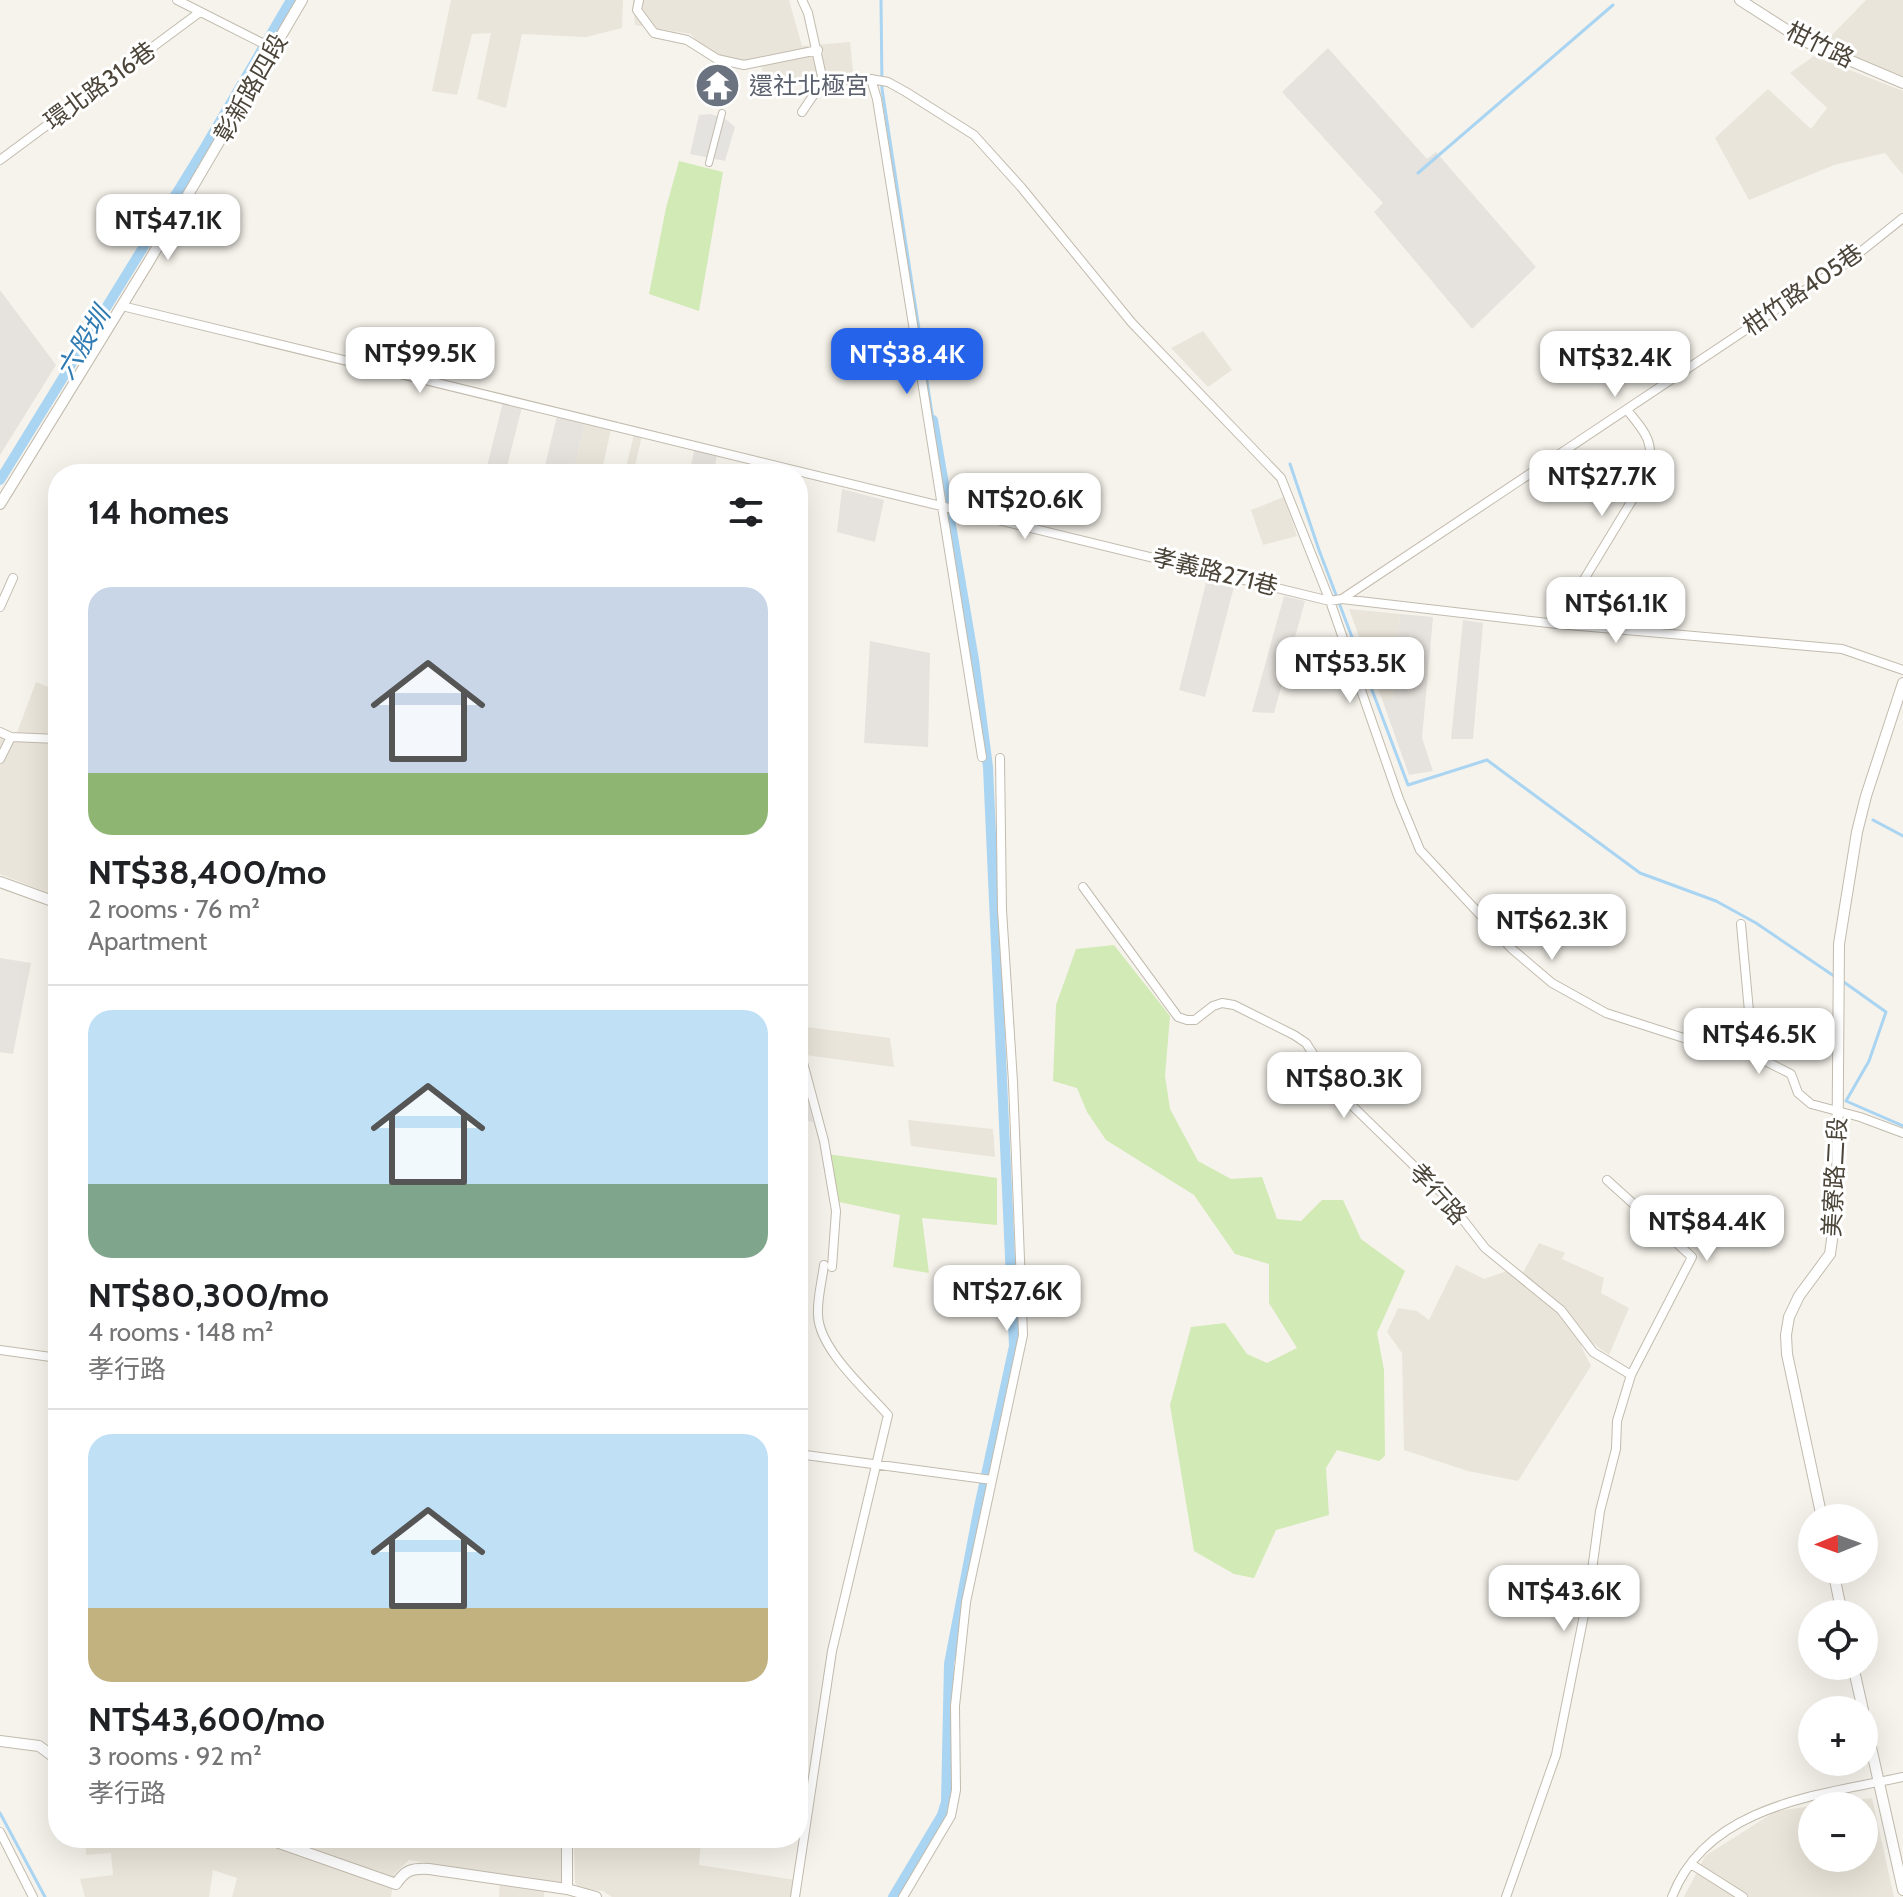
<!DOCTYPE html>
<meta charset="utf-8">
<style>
:root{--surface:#fff;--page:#f2f2f2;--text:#202124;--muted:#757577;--line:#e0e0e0;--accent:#2563eb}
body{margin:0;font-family:Cabin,"Noto Sans TC",sans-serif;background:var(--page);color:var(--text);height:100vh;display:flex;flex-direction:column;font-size:30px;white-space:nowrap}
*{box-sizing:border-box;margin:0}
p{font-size:26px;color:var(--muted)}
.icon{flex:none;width:44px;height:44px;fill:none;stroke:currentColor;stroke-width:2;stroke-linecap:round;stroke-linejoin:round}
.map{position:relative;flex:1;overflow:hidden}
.sheet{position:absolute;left:48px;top:464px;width:760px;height:1384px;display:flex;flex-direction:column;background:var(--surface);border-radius:32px;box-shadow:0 8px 32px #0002}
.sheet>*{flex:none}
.needle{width:52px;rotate:269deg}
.fabs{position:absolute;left:1798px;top:1504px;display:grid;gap:16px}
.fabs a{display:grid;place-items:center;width:80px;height:80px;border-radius:50%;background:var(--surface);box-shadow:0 8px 32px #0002;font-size:40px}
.price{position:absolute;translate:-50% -68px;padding:0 18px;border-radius:16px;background:#fff;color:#222;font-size:26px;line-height:52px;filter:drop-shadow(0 2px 4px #0008)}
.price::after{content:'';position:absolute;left:50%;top:48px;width:24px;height:18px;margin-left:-12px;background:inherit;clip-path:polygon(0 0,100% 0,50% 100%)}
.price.active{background:var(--accent);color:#fff}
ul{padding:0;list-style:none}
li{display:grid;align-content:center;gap:16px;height:424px;padding:0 40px}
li+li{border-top:2px solid var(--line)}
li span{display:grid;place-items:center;height:248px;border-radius:24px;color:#555}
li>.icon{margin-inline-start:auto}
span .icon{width:144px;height:144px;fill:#fffc;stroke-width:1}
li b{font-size:34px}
h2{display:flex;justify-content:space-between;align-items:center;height:96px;padding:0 40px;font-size:34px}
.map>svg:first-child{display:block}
.residential{fill:#eae5da}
.industrial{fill:#e6e2dd}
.green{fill:#d2eab5}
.parking{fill:#e5e3e0}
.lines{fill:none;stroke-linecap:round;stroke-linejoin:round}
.stream{stroke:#a9d4f2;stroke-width:3}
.canal{stroke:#a9d4f2;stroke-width:10}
.pedestrian-casing{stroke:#c2bbae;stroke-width:8}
.minor-casing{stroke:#c2bbae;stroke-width:10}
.tertiary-casing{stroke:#c2bbae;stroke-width:12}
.pedestrian{stroke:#fff;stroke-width:6}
.minor{stroke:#fff;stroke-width:8}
.tertiary{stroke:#fff;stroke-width:10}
.labels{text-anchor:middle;stroke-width:6;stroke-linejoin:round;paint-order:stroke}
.street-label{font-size:24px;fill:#4b4439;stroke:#fff}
.worship-label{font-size:24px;fill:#5b616d;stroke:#fff;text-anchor:start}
.water-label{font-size:26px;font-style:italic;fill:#2e7ab2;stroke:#fff}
</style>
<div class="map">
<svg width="1903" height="1897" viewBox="0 0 1903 1897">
<rect width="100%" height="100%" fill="#f6f3ec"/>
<!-- residential -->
<path class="residential" d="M451 0H623L622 28 586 37 522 34 506 108 477 99 491 33 472 34 457 95 432 91Z
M633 0H789L802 46 850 42 853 72 767 82 759 61H732L707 54 691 34 635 25Z
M1866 0H1903V78L1827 47 1831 36Z
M1814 56 1903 91V175L1885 153 1834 165 1749 200 1715 138 1768 89 1811 129 1827 108 1790 73Z
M1203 331 1232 370 1208 387 1171 348Z
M585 423 611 429 603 466 625 472 634 434 642 436 633 474H573Z
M1284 497 1297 536 1263 545 1251 510Z
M1349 609 1400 614 1393 700 1382 699Z
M36 682 58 691V897L0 874V733L15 738Z
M799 1026 890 1038 894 1067 805 1055Z
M908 1120 993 1129 995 1157 911 1146Z
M1539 1243 1565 1253 1562 1259 1604 1278 1601 1293 1629 1308 1609 1355 1587 1339 1581 1346 1591 1366 1518 1481 1468 1471 1404 1450 1402 1353 1387 1332 1398 1308 1417 1311 1429 1320 1456 1265 1484 1279 1507 1271 1518 1282Z
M1872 1798 1894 1897H1684L1705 1856 1776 1811 1812 1806V1858H1864V1806H1813Z
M86 1838H563V1883L545 1882 544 1897H499L500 1875 409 1860 394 1874 391 1897H232L237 1878 213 1870 209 1897H85L80 1879 113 1875 111 1853 86 1855Z
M574 1838H701L699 1865 796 1880 794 1897H612L603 1891 578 1888 575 1882Z"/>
<!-- industrial -->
<path class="industrial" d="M1328 48 1427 159 1436 152 1536 267 1472 329 1374 212 1383 203 1282 92Z
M0 290 56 365 0 455Z
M503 402 522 407 505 474H485Z
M557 416 585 423 573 474H543Z
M695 447 717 454 714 474H689Z
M842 489 884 500 875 542 837 532Z
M1208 575 1235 583 1205 697 1179 690Z
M1284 596 1305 601 1274 713 1252 712Z
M1400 614 1433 617 1422 738 1433 771 1409 775 1382 699H1393Z
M1463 620 1483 623 1473 739H1451Z
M870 641 930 653 928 747 864 743Z
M0 958 31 963 13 1054 0 1052Z
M798 1061 813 1122 798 1119Z"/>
<!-- green -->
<path class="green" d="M679 161 723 172 699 311 649 294 666 208Z
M1114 945 1170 1016 1165 1076 1170 1109 1198 1161 1231 1179 1262 1177 1277 1219 1301 1221 1322 1200H1343L1361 1239 1405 1271 1377 1333 1384 1370 1385 1456 1379 1461 1337 1450 1326 1468 1329 1515 1276 1530 1254 1578 1234 1574 1194 1551 1170 1405 1191 1327 1225 1323 1247 1354 1267 1363 1297 1348 1269 1303V1264L1235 1254 1194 1195 1106 1140 1087 1112 1077 1088 1053 1081 1056 1005 1076 949Z
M827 1154 997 1178V1225L922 1218 929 1273 893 1267 900 1215 839 1202Z"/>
<!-- parking -->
<path class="parking" d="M711 114 727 120 735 127 725 161 690 154 699 115Z"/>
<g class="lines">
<!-- stream -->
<path class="stream" d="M881 0 882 89 933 420
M1418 173 1613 5
M1290 464 1319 550 1408 785 1487 760 1640 873 1716 901 1756 923 1834 976
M1873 820 1903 836
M1841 980 1886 1012 1869 1061 1846 1101 1903 1126
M0 1813 45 1897"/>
<!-- canal -->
<path class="canal" d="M0 480 205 147 291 0
M893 1897 942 1815 946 1802 949 1664 979 1507 1014 1346 988 767 974 660 933 420"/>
<defs>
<path id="pedestrian" d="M709 163 722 113"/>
<path id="minor" d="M177 0 274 49
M639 0 637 10 654 33 687 40 717 59 744 65 818 50
M802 0 808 13 823 81
M802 112 823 81 871 79
M0 160 200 12
M122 306 1330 601 1342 599 1557 624 1842 649 1903 670
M1342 599 1849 261 1903 218
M0 607 13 578
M1557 624 1648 474C1655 442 1646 433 1627 410
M0 732 11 737 58 739
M982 757 877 99 871 79 888 82 906 92 974 135 1021 187 1132 323 1281 478 1330 601 1399 799 1420 850 1512 949 1552 983 1606 1013 1724 1051 1753 1055
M0 759 11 737
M1083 887 1178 1017 1187 1020H1195L1213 1006 1222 1003 1234 1005 1294 1035 1306 1043 1337 1091 1443 1194 1485 1248 1561 1310 1593 1352 1631 1375
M1741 924 1753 1055 1791 1074 1798 1093 1811 1104 1860 1117 1903 1133
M798 1044 824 1141 836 1211 832 1267
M0 1350 58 1358
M798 1454 992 1480
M51 1753 58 1734
M0 1832 33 1897
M1691 1864 1743 1897
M795 1897 832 1651 888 1415C866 1390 819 1349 818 1315 817 1299 822 1281 824 1265
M903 1897 951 1816 956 1790 955 1706 966 1602 1023 1335 1013 1082 1002 910 1000 758
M1506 1897 1556 1755 1590 1585 1600 1511 1616 1449 1617 1421 1631 1375 1692 1257 1607 1180
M1672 1897C1707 1805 1819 1795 1903 1777"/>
<path id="tertiary" d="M1740 0 1804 41 1903 83
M0 504 148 263 302 0
M0 882 58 903
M1822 1518 1787 1354 1786 1335 1789 1317 1799 1296 1830 1254 1837 1204 1839 944 1857 832 1866 796 1903 683
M1833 1570 1842 1614
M1853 1666 1863 1710
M1864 1716 1903 1890
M0 1741 39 1746 58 1760
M265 1838 396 1884C405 1870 412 1868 429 1869L567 1889 596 1897
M567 1838V1889"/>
</defs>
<!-- pedestrian casing -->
<use href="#pedestrian" class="pedestrian-casing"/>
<!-- minor casing -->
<use href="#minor" class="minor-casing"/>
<!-- tertiary casing -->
<use href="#tertiary" class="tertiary-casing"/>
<!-- pedestrian -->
<use href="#pedestrian" class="pedestrian"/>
<!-- minor -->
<use href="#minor" class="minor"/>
<!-- tertiary -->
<use href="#tertiary" class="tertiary"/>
</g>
<!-- icons -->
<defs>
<symbol id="temple-disc" viewBox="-11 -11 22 22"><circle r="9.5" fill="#6b7280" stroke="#fff"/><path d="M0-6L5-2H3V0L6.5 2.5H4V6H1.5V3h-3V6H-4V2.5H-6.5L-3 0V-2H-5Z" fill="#fff"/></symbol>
</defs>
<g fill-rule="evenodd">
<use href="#temple-disc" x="692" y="60" width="51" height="51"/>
</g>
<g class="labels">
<!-- street labels -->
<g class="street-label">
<text transform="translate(1820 45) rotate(26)" y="8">柑竹路</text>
<text transform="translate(100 86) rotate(-36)" y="8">環北路316巷</text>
<text transform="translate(251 88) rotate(-60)" y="8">彰新路四段</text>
<text transform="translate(1803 290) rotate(-35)" y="8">柑竹路405巷</text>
<text transform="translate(1215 572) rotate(14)" y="8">孝義路271巷</text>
<text transform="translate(1835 1177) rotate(-87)" y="8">美寮路二段</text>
<text transform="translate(1438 1194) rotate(48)" y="8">孝行路</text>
</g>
<!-- worship labels -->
<g class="worship-label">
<text x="749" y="94">還社北極宮</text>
</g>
<!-- water labels -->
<g class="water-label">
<text transform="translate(83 343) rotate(-59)" y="9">六股圳</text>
</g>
</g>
</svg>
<div class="fabs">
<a><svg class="needle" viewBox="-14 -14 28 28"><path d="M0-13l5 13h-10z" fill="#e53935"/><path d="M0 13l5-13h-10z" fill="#757577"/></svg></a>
<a><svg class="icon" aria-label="locate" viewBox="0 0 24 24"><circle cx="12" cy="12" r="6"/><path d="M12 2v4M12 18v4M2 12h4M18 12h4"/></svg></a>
<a>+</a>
<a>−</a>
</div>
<b class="price" style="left:168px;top:262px">NT$47.1K</b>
<b class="price" style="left:420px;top:395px">NT$99.5K</b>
<b class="price active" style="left:907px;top:396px">NT$38.4K</b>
<b class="price" style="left:1615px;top:399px">NT$32.4K</b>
<b class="price" style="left:1602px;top:518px">NT$27.7K</b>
<b class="price" style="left:1025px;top:541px">NT$20.6K</b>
<b class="price" style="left:1616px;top:645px">NT$61.1K</b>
<b class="price" style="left:1350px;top:705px">NT$53.5K</b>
<b class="price" style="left:1552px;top:962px">NT$62.3K</b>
<b class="price" style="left:1759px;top:1076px">NT$46.5K</b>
<b class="price" style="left:1344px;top:1120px">NT$80.3K</b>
<b class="price" style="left:1707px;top:1263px">NT$84.4K</b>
<b class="price" style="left:1007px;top:1333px">NT$27.6K</b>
<b class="price" style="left:1564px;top:1633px">NT$43.6K</b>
<section class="sheet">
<h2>14 homes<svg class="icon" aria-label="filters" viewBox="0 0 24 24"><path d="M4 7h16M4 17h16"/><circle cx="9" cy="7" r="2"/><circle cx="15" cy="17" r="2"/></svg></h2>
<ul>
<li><span style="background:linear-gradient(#c9d6e8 75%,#8fb573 0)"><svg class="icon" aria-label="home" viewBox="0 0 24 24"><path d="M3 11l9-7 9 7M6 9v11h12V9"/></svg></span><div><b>NT$38,400/mo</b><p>2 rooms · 76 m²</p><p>Apartment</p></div></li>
<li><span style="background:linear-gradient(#bfe0f5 70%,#7fa58c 0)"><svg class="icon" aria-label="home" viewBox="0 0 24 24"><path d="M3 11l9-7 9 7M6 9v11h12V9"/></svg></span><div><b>NT$80,300/mo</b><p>4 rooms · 148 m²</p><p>孝行路</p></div></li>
<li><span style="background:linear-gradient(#bfe0f5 70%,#c2b280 0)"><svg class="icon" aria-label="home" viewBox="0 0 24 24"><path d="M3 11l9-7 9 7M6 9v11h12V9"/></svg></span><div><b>NT$43,600/mo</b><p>3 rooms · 92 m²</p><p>孝行路</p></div></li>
</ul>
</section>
</div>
